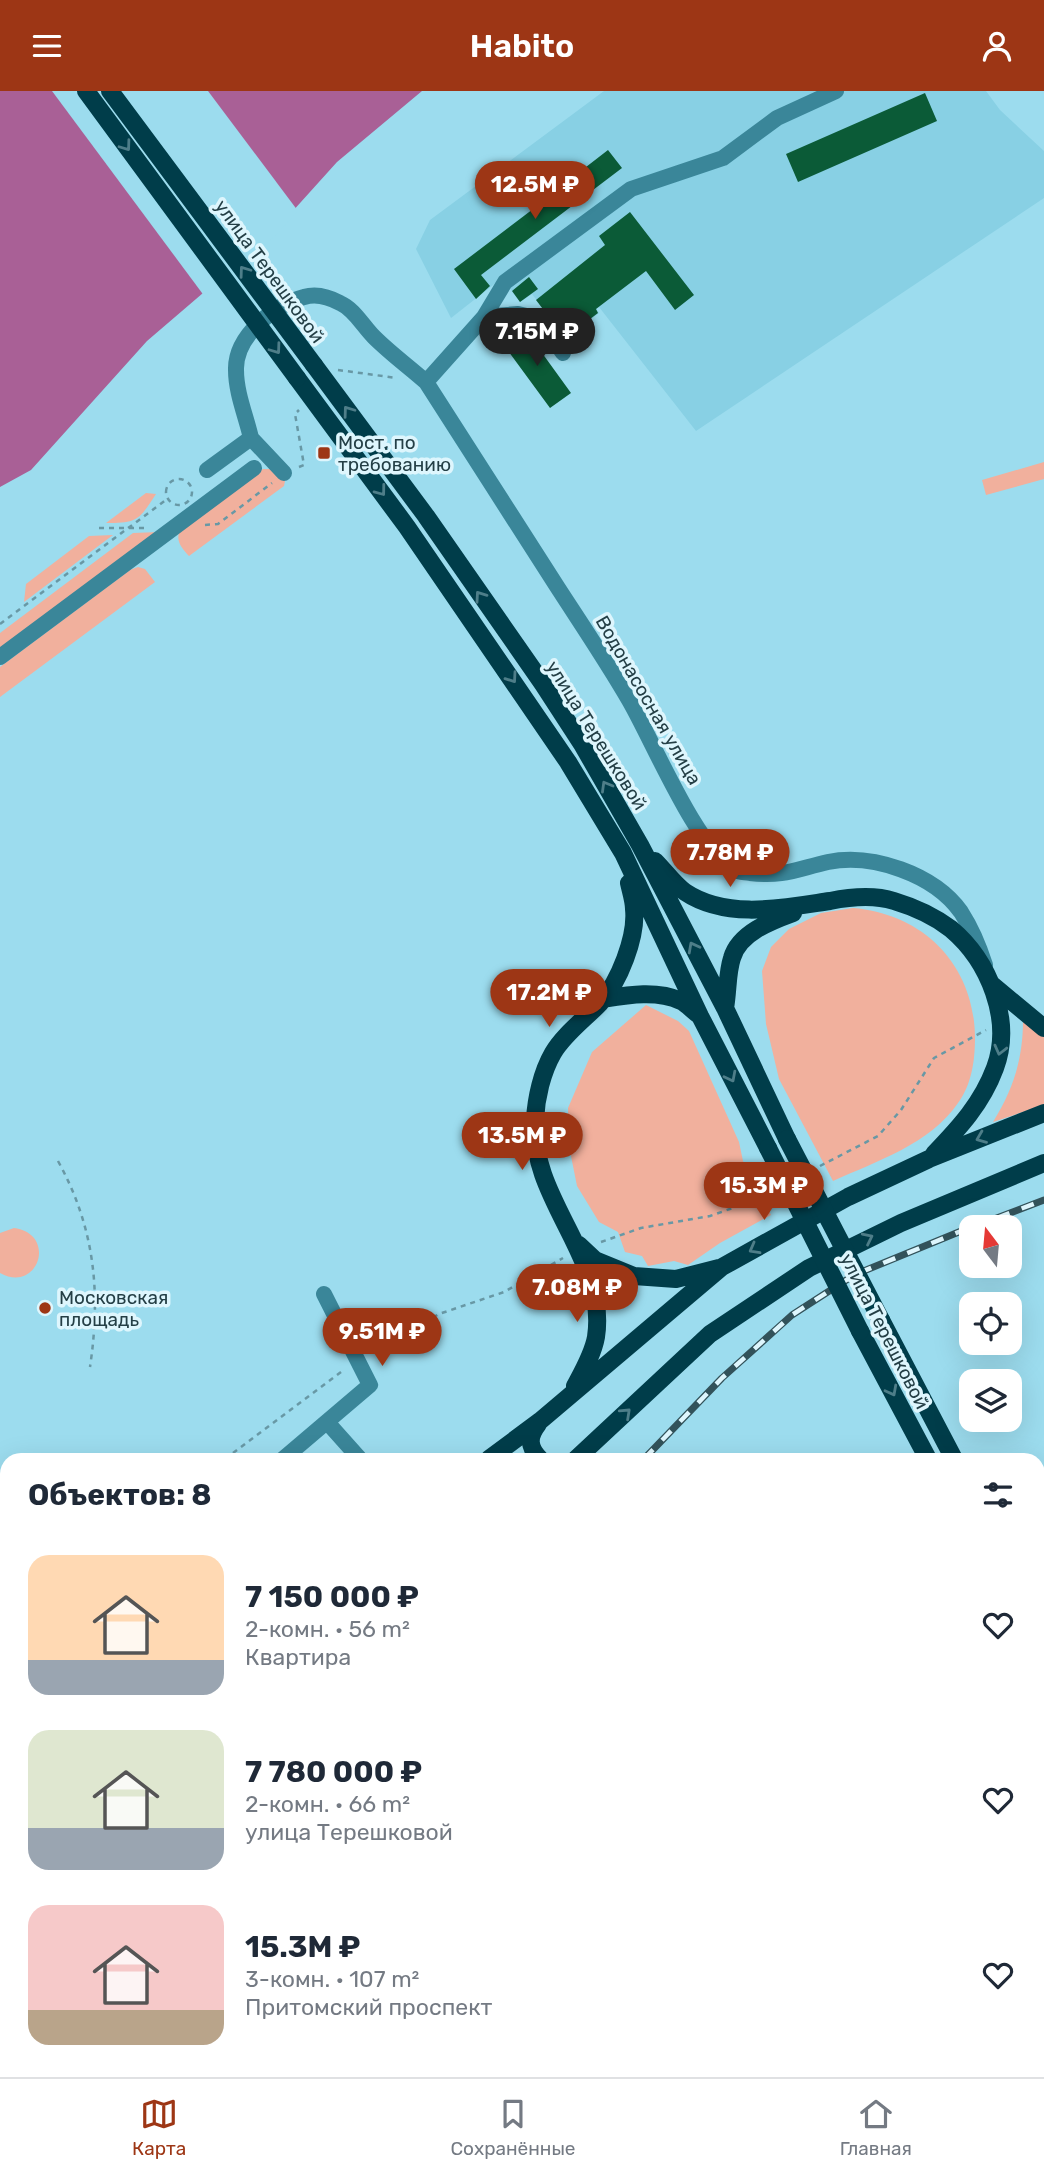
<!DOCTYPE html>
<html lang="ru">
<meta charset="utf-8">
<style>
:root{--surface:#fff;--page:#f2f2f3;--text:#1f2937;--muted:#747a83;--line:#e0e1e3;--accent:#9d3615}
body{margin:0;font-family:Rubik,sans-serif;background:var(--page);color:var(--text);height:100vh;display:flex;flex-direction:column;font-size:26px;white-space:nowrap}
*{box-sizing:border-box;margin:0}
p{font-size:23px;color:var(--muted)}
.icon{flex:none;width:38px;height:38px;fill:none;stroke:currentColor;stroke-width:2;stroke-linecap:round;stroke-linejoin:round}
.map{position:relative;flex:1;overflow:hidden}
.details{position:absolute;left:0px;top:1362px;width:1045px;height:625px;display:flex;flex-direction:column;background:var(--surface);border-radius:21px 21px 0 0;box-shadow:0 7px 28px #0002}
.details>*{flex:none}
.needle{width:46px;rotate:344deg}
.tools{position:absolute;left:959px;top:1124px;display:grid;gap:14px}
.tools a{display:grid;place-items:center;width:63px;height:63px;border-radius:14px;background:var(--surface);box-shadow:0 7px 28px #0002;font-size:35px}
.price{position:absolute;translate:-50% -60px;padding:0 16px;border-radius:24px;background:var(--accent);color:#fff;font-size:23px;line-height:46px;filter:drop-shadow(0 2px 4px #0008)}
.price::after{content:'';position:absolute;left:50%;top:42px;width:21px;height:16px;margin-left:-10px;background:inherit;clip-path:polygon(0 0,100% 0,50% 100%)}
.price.current{background:#222;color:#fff}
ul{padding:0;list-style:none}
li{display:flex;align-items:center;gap:21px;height:175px;padding:0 28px}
li span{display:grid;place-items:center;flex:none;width:196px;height:140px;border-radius:21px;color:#555}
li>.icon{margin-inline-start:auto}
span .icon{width:84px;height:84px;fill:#fffc;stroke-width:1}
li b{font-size:30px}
h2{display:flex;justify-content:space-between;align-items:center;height:84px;padding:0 28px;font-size:30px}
header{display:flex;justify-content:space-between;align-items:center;height:91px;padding:0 28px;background:var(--accent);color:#fff;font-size:32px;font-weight:600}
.tabs{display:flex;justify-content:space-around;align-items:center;height:98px;border-top:2px solid var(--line);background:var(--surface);font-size:19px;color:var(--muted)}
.tabs a{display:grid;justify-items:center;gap:4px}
.tabs .current{color:var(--accent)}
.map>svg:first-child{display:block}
.built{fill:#88d0e4}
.green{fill:#f1b09d}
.water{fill:#a96096}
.pier{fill:#9cdcee}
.building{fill:#0b5b37}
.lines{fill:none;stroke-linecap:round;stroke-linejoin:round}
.path{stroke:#6898a5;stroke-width:2.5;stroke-dasharray:5 5;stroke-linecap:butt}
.minor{stroke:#3a8699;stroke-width:16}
.major{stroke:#003d4a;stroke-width:18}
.rail-casing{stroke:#32525a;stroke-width:7}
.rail{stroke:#def6fd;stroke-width:4.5;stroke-dasharray:13;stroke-linecap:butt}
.major-bridge{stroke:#003d4a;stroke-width:18}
.oneway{stroke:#4e7e89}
.poi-dot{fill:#9d3615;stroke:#def6fd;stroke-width:2.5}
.labels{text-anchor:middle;stroke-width:7;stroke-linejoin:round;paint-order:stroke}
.street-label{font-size:19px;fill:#243f46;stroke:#def6fd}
.poi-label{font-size:19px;fill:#243f46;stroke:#def6fd;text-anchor:start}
</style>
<header><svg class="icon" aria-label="menu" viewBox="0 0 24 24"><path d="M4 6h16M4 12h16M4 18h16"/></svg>Habito<svg class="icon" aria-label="person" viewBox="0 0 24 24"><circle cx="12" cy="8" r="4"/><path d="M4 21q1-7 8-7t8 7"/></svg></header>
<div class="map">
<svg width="1044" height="1986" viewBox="0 0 1044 1986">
<rect width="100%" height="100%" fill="#9cdcee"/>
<!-- built -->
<path class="built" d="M604 0H986L1000 19 1044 60V107L696 340 599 216 596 218 599 222 565 247 532 203 520 211 502 187 451 227 416 158 430 129Z
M1044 1901V1986H979L977 1979H1038V1902Z"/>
<!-- green -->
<path class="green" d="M1044 371V388L986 404 982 389Z
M263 378H274L285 390 284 395 189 465C182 457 174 449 181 438Z
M146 402 156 403C139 429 138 432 106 432Z
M159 441 0 558V542L133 442Z
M113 444 24 511 26 493 89 445Z
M138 476 145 478 155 491 0 606V576L130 479Z
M853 817C924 823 974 874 975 946 975 969 972 993 958 1012 930 1053 877 1070 833 1090L779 988 766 933 762 880 771 856 789 838 821 822Z
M646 914 678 930 689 940 739 1051 743 1070 771 1124 720 1152 688 1174 674 1170 648 1175 642 1165 625 1161 618 1141 599 1131 577 1095 569 1055 568 1017 592 961Z
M1023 930 1044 946V1014L993 1031C1013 999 1023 968 1023 930Z
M14 1137C58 1143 38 1203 0 1182V1142Z"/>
<!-- water -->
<path class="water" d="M0 0H422L337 71 273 142 147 250 31 379 0 396Z"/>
<!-- pier -->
<path class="pier" d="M52 0H208L298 120 275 145 205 206Z"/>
<!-- building -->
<path class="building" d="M925 2 937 30 798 91 786 63Z
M608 59 622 77 481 184 490 195 476 208 454 178 537 115 532 109 551 94 555 100Z
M630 121 694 204 675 219 646 180 596 218 598 222 565 247 536 209 605 154 599 145Z
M529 186 538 198 520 211 512 200Z
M524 237 571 302 550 317 503 253Z"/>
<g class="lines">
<!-- path -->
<path class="path" d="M338 279 397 287
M299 376 304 374 295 323 299 319
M166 401a13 13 0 1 1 26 0a13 13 0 1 1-26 0Z
M205 434 218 433 272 392
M99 437H146
M0 533 167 408
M58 1070C95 1137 101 1202 90 1276
M820 1075 878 1045 901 1019 934 967 986 939
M601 1151 641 1137 710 1125 747 1112 771 1100
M372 1261 439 1223 504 1201 563 1167
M225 1368 345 1278
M0 1563 7 1558"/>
<!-- minor -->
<path class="minor" d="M836 0 777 27 723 67 631 98 505 191 484 226 426 291C470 360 514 428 558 497 582 534 607 571 629 609 653 650 697 758 735 779 739 781 745 781 750 782 784 786 797 778 828 771 872 762 934 783 961 821 972 838 979 855 985 874
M484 226 518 223 539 228 563 262
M251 347 284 382
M207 379 251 347C246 325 236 302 236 279 235 245 274 214 304 206 317 202 329 206 340 212 354 218 363 235 374 246 390 262 409 276 426 291
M0 566 254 377
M327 1331 360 1368
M283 1368 370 1294 324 1203
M0 1609 7 1603"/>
<!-- major -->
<path class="major" d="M314 274 426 425 543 593 582 653 640 754 725 917 787 1048
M297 287 407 436 568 671 623 762 700 925 768 1057
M655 770C665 780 674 793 685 801 727 829 783 817 830 810 850 806 875 804 894 810 914 816 934 825 951 838 989 870 1013 929 995 977 982 1012 960 1036 934 1063
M991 893 1044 937
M603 908C628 904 657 899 681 910 687 913 693 920 699 924
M725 917C728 901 727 882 732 867 739 842 771 830 793 822
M579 1154 595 1169 634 1185 676 1188 719 1177
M881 1229 954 1368
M860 1240 928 1368
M575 1295C583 1280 593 1263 596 1246 608 1167 529 1108 535 1029 536 1007 542 981 553 962 564 943 585 928 600 912 619 891 637 846 634 818 634 810 631 801 629 792
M538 1333C528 1346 528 1356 540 1368
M489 1368 540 1330 722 1176 848 1106 929 1068 1044 1022
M576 1368 710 1243 809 1177 901 1132 1044 1072
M1038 1525 1044 1538
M1038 1581 1044 1594
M0 1784 7 1778
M0 1801 7 1795"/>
<defs>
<path id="rail" d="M973 1136 1044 1109
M644 1368 722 1287 792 1224 854 1184 971 1136
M0 1862 7 1856"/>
</defs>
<!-- rail casing -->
<use href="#rail" class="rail-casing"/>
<!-- rail -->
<use href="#rail" class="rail"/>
<!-- major-bridge -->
<path class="major-bridge" d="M86 0 297 287
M110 0 314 274
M787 1048 881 1229
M768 1057 860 1240"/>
</g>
<!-- one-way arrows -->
<defs><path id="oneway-chevron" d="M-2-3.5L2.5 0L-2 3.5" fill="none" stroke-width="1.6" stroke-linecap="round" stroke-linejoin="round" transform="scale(1.75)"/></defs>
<g class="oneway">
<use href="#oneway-chevron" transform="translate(126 55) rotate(54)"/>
<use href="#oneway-chevron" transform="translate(244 180) rotate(-126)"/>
<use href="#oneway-chevron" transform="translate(276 258) rotate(54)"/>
<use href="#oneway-chevron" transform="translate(348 320) rotate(-126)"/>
<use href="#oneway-chevron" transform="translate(381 400) rotate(53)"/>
<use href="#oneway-chevron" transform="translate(480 505) rotate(-125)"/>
<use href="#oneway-chevron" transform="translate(512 587) rotate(55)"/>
<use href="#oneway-chevron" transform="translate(606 695) rotate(-120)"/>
<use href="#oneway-chevron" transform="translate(693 856) rotate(-118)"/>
<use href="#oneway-chevron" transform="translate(1000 959) rotate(104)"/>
<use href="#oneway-chevron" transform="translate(731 986) rotate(63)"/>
<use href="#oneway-chevron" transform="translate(981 1047) rotate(158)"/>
<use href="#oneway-chevron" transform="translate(868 1147) rotate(-26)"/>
<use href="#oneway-chevron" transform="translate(754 1158) rotate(151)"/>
<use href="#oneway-chevron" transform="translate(892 1300) rotate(62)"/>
<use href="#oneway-chevron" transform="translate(626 1322) rotate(-43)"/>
</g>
<!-- markers -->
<g class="poi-dot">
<rect x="317" y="355" width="14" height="14" rx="3.5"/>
<circle cx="45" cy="1217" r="7"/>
</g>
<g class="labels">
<!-- street labels -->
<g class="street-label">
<text transform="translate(270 180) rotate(54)" y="7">улица Терешковой</text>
<text transform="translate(649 609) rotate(60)" y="7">Водонасосная улица</text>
<text transform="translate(597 644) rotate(58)" y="7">улица Терешковой</text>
<text transform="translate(885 1240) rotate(63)" y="7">улица Терешковой</text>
</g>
<!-- poi labels -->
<g class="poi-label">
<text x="338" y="358">Мост, по<tspan x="338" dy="22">требованию</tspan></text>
<text x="59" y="1213">Московская<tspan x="59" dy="22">площадь</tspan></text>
</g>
</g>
</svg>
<div class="tools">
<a><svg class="needle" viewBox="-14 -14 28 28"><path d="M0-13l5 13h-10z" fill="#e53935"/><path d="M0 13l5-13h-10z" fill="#747a83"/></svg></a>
<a><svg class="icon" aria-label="locate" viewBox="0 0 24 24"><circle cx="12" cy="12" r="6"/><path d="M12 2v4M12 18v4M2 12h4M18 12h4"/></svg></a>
<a><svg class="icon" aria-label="layers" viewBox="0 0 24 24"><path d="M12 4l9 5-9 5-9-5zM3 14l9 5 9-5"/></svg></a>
</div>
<b class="price" style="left:535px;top:130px">12.5M ₽</b>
<b class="price current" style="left:537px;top:277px">7.15M ₽</b>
<b class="price" style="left:730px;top:798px">7.78M ₽</b>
<b class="price" style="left:549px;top:938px">17.2M ₽</b>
<b class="price" style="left:522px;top:1081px">13.5M ₽</b>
<b class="price" style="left:764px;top:1131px">15.3M ₽</b>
<b class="price" style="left:577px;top:1233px">7.08M ₽</b>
<b class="price" style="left:382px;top:1277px">9.51M ₽</b>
<section class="details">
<h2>Объектов: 8<svg class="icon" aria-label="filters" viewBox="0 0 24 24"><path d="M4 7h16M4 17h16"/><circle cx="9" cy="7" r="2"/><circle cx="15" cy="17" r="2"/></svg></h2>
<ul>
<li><span style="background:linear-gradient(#ffd9b3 75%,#9aa5b1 0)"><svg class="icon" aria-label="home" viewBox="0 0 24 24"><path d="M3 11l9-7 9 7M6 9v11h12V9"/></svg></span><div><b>7 150 000 ₽</b><p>2-комн. · 56 m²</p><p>Квартира</p></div><svg class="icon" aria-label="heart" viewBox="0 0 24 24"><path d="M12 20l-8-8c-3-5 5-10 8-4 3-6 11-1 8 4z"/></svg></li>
<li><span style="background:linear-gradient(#dfe7d0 70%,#9aa5b1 0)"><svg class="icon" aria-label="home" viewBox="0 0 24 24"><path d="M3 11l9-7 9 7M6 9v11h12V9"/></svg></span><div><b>7 780 000 ₽</b><p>2-комн. · 66 m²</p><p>улица Терешковой</p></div><svg class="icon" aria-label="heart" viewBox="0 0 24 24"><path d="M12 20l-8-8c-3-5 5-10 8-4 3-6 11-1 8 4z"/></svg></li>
<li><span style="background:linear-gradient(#f6c9c9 75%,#b9a48a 0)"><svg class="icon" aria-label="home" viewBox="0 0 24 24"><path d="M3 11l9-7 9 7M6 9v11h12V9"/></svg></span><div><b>15.3M ₽</b><p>3-комн. · 107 m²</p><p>Притомский проспект</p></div><svg class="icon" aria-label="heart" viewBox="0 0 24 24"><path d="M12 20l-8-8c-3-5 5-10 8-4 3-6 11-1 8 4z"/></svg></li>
</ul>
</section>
</div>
<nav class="tabs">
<a class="current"><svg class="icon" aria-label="map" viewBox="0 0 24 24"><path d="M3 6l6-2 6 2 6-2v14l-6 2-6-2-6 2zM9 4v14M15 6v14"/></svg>Карта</a>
<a><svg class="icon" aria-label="saved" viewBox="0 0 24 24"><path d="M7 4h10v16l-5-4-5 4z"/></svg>Сохранённые</a>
<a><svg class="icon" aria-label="home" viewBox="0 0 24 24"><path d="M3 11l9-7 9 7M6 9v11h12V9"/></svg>Главная</a>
</nav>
